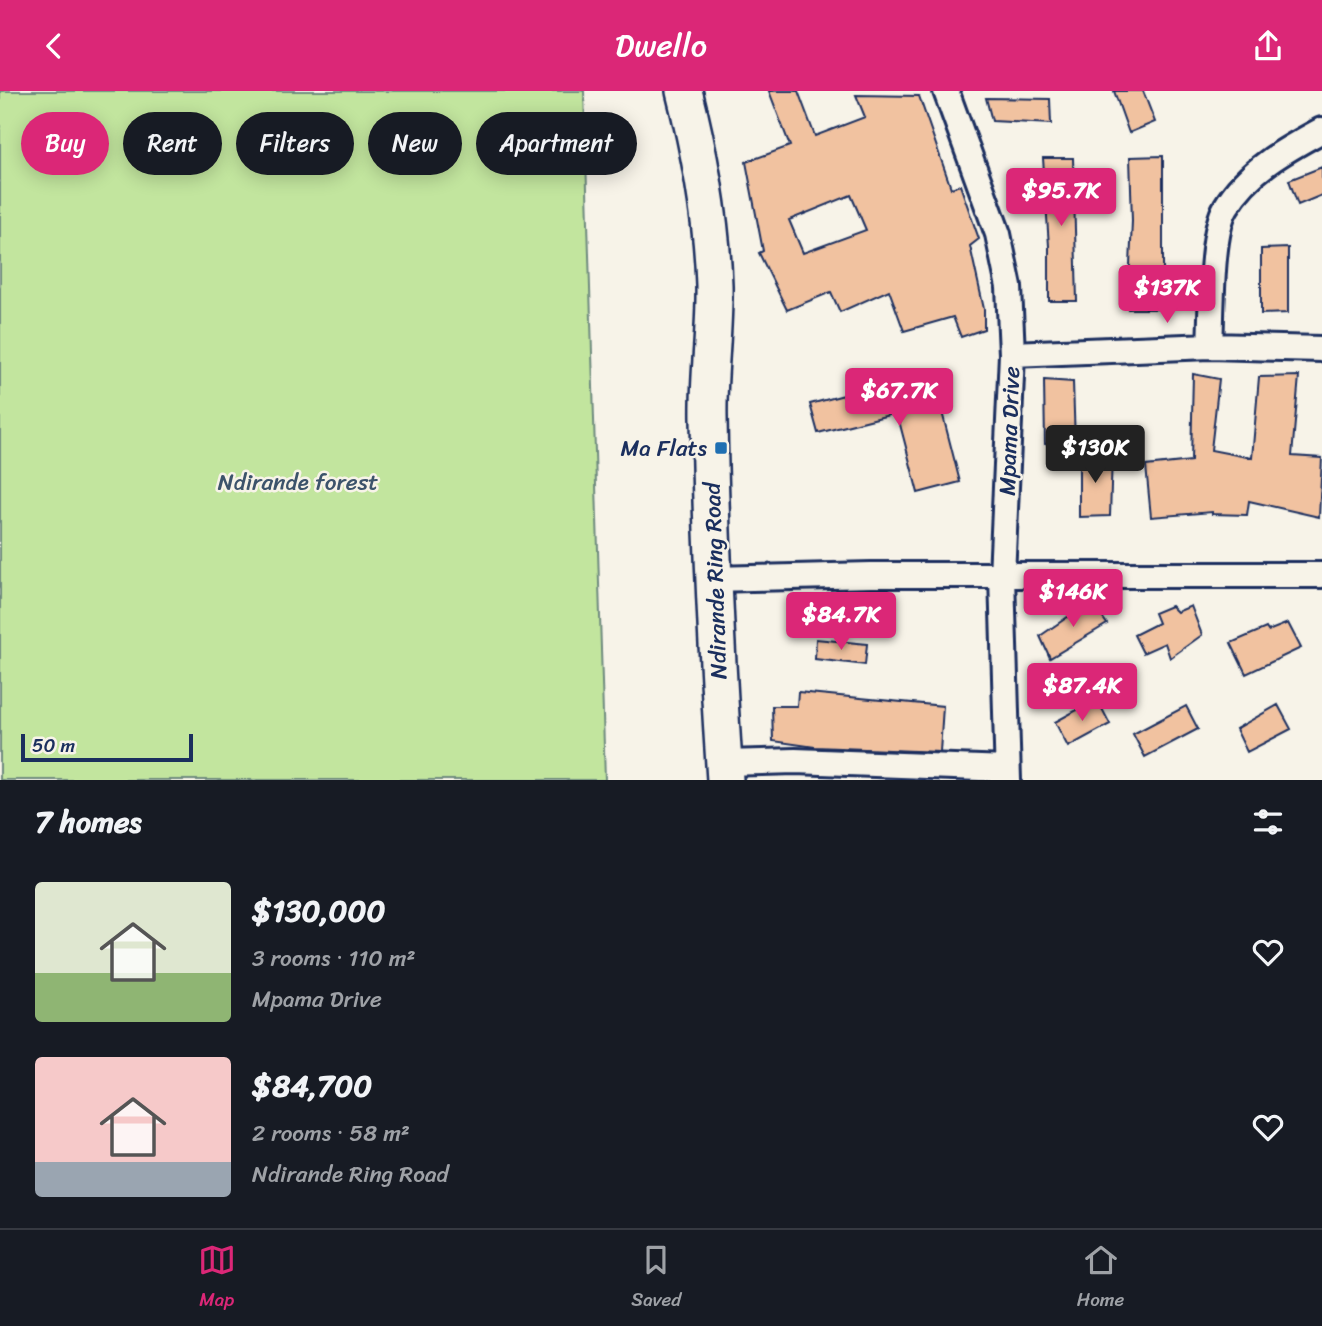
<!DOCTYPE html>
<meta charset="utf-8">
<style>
:root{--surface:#171b24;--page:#242831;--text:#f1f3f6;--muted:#9ea1a6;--line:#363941;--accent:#db2777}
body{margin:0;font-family:Sriracha,sans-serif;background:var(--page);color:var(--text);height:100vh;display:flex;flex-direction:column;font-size:26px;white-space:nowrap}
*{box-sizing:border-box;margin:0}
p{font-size:23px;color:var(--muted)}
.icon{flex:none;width:38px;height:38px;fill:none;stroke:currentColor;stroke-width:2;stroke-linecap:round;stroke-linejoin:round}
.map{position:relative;height:689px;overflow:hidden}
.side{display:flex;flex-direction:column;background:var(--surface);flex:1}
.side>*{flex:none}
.guide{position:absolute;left:21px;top:21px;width:700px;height:63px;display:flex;gap:14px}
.scale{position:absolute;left:21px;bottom:18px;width:172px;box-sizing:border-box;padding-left:7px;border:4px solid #1b2f5e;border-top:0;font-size:19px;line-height:24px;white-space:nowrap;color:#1b2f5e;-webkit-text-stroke:5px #f7f3e8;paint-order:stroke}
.price{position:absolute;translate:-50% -60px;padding:0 16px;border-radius:7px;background:var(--accent);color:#fff;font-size:23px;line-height:46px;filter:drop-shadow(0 2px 4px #0008)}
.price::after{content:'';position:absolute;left:50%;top:42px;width:21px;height:16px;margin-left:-10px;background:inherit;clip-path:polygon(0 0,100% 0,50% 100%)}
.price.on{background:#222;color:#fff}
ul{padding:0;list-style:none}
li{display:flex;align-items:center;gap:21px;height:175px;padding:0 35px}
li span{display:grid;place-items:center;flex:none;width:196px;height:140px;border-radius:7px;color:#555}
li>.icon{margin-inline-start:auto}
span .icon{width:84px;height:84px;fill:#fffc;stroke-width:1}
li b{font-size:30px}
h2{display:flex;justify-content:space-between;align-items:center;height:84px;padding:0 35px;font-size:30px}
.tag{padding:0 24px;border-radius:32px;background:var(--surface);box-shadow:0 4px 18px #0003;font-size:24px;line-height:63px}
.tag.on{background:var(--accent);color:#fff}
header{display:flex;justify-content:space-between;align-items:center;height:91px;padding:0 35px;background:var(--accent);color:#fff;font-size:32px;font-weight:600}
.dock{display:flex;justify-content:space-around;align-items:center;height:98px;border-top:2px solid var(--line);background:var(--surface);font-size:19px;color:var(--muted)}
.dock a{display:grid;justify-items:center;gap:4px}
.dock .on{color:var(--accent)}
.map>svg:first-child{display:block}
.green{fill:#c2e59e;stroke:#6e8a7e;stroke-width:2}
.building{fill:#f1c2a0;stroke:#1b2f5e;stroke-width:2;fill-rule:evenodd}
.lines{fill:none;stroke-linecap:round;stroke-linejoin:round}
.street-casing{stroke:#1b2f5e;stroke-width:30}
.secondary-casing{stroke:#1b2f5e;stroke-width:40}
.street{stroke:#f7f3e8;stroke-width:24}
.secondary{stroke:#f7f3e8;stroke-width:35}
.poi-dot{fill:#1f6fb2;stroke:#f7f3e8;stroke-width:2.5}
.labels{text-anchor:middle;stroke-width:5;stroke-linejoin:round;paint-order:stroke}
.street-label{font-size:23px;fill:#1b2f5e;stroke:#f7f3e8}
.poi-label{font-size:23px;fill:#1b2f5e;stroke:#f7f3e8;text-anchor:end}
.park-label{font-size:23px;fill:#3c536b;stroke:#f7f3e8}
</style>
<header><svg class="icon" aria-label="back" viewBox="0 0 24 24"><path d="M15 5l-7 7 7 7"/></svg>Dwello<svg class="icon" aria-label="share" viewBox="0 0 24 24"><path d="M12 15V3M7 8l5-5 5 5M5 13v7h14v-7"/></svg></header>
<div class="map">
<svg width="1322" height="689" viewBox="0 0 1322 689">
<rect width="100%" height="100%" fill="#f7f3e8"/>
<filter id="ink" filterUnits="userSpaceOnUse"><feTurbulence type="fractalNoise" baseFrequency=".0143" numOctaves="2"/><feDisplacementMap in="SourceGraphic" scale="14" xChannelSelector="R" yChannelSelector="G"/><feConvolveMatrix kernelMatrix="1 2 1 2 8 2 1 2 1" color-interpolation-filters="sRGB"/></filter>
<g filter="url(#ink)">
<!-- green -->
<path class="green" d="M0 0H584L605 689H0Z"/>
<!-- building -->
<path class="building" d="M769 0H798L815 45 865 26 856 4 919 5 951 97 960 94 979 148 970 155 984 218V238L961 246 953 226 904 240 889 199 840 221 831 201 787 219 759 162 763 160 746 71 790 55ZM851 104 866 139 803 162 789 129Z
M1114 0H1143L1155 31 1129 42Z
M986 7 1050 8 1051 33 992 30Z
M1163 65V218H1128L1132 130 1130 66Z
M1043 67H1073L1077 210H1049V155Z
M1322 76V104L1298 114 1289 89Z
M1288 157V222L1261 223V158Z
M1193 283 1219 288 1211 359 1252 367 1259 286 1299 285 1292 365 1322 367 1319 426 1249 410 1247 424 1212 423V421L1151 426 1146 375 1191 370Z
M908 287 914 310 926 307 929 316 940 313 960 391 918 402 897 322 818 342 810 313Z
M1044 289 1073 291 1075 352 1045 353Z
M1079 363 1112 364 1110 425 1079 426Z
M1091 510 1107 533 1050 567 1040 545Z
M1171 515 1177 521 1191 515 1202 544 1170 567 1165 552 1143 562 1134 544 1158 532 1154 522Z
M1288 532 1301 557 1246 583 1231 552 1266 537 1268 540Z
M816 548 867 553 865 574 815 568Z
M798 601 943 615 940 661 815 656 773 650 772 615H797Z
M1097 608 1110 633 1068 656 1055 631Z
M1278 614 1291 638 1247 661 1236 638Z
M1186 615 1198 638 1145 666 1133 643Z"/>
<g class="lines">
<defs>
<path id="street" d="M946 0 998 143 1009 196 1012 263 1002 485 1008 689
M1210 255C1212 221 1210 143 1226 116 1248 79 1285 59 1322 39
M1012 263 1210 255 1322 258
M713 488 871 484H1322
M724 672 795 670 1007 678"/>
<path id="secondary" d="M684 0C700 63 712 129 714 194 715 239 708 283 709 327 711 448 717 568 725 689"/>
</defs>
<!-- street casing -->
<use href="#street" class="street-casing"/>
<!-- secondary casing -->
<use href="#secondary" class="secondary-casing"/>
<!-- street -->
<use href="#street" class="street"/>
<!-- secondary -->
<use href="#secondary" class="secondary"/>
</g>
</g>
<!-- markers -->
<rect class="poi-dot" x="714" y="350" width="14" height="14" rx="3.5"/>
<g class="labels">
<!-- street labels -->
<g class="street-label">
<text transform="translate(1009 340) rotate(-88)" y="8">Mpama Drive</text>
<text transform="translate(715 490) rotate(-92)" y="8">Ndirande Ring Road</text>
</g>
<!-- poi labels -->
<g class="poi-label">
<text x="707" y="365">Ma Flats</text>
</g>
<!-- park labels -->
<g class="park-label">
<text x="298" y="399">Ndirande forest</text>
</g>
</g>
</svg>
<div class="scale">50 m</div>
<b class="price" style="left:1061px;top:137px">$95.7K</b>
<b class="price" style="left:1167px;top:234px">$137K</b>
<b class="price" style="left:899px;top:337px">$67.7K</b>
<b class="price on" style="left:1095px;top:394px">$130K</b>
<b class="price" style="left:1073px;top:538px">$146K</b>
<b class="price" style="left:841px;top:561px">$84.7K</b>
<b class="price" style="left:1082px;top:632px">$87.4K</b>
<div class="guide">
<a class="tag on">Buy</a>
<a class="tag">Rent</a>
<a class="tag">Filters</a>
<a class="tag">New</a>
<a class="tag">Apartment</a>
</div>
</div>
<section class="side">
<h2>7 homes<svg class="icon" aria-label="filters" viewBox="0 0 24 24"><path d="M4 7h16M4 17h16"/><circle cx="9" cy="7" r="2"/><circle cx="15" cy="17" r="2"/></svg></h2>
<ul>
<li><span style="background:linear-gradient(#dfe7d0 65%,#8fb573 0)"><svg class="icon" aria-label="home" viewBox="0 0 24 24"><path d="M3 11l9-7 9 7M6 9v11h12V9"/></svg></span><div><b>$130,000</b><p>3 rooms · 110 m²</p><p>Mpama Drive</p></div><svg class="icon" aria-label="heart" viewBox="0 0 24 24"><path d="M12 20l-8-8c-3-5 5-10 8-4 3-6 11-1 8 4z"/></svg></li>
<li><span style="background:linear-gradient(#f6c9c9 75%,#9aa5b1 0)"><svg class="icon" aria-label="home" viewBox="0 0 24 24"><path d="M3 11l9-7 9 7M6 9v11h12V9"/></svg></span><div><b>$84,700</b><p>2 rooms · 58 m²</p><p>Ndirande Ring Road</p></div><svg class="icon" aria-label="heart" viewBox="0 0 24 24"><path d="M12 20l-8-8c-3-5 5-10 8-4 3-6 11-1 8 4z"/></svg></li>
</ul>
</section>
<nav class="dock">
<a class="on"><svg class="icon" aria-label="map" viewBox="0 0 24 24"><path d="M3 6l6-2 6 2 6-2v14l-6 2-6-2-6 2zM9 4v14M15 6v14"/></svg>Map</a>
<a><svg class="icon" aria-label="saved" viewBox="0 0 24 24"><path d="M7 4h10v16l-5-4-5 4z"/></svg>Saved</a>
<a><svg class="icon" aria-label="home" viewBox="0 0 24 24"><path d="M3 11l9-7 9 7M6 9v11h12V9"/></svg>Home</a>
</nav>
